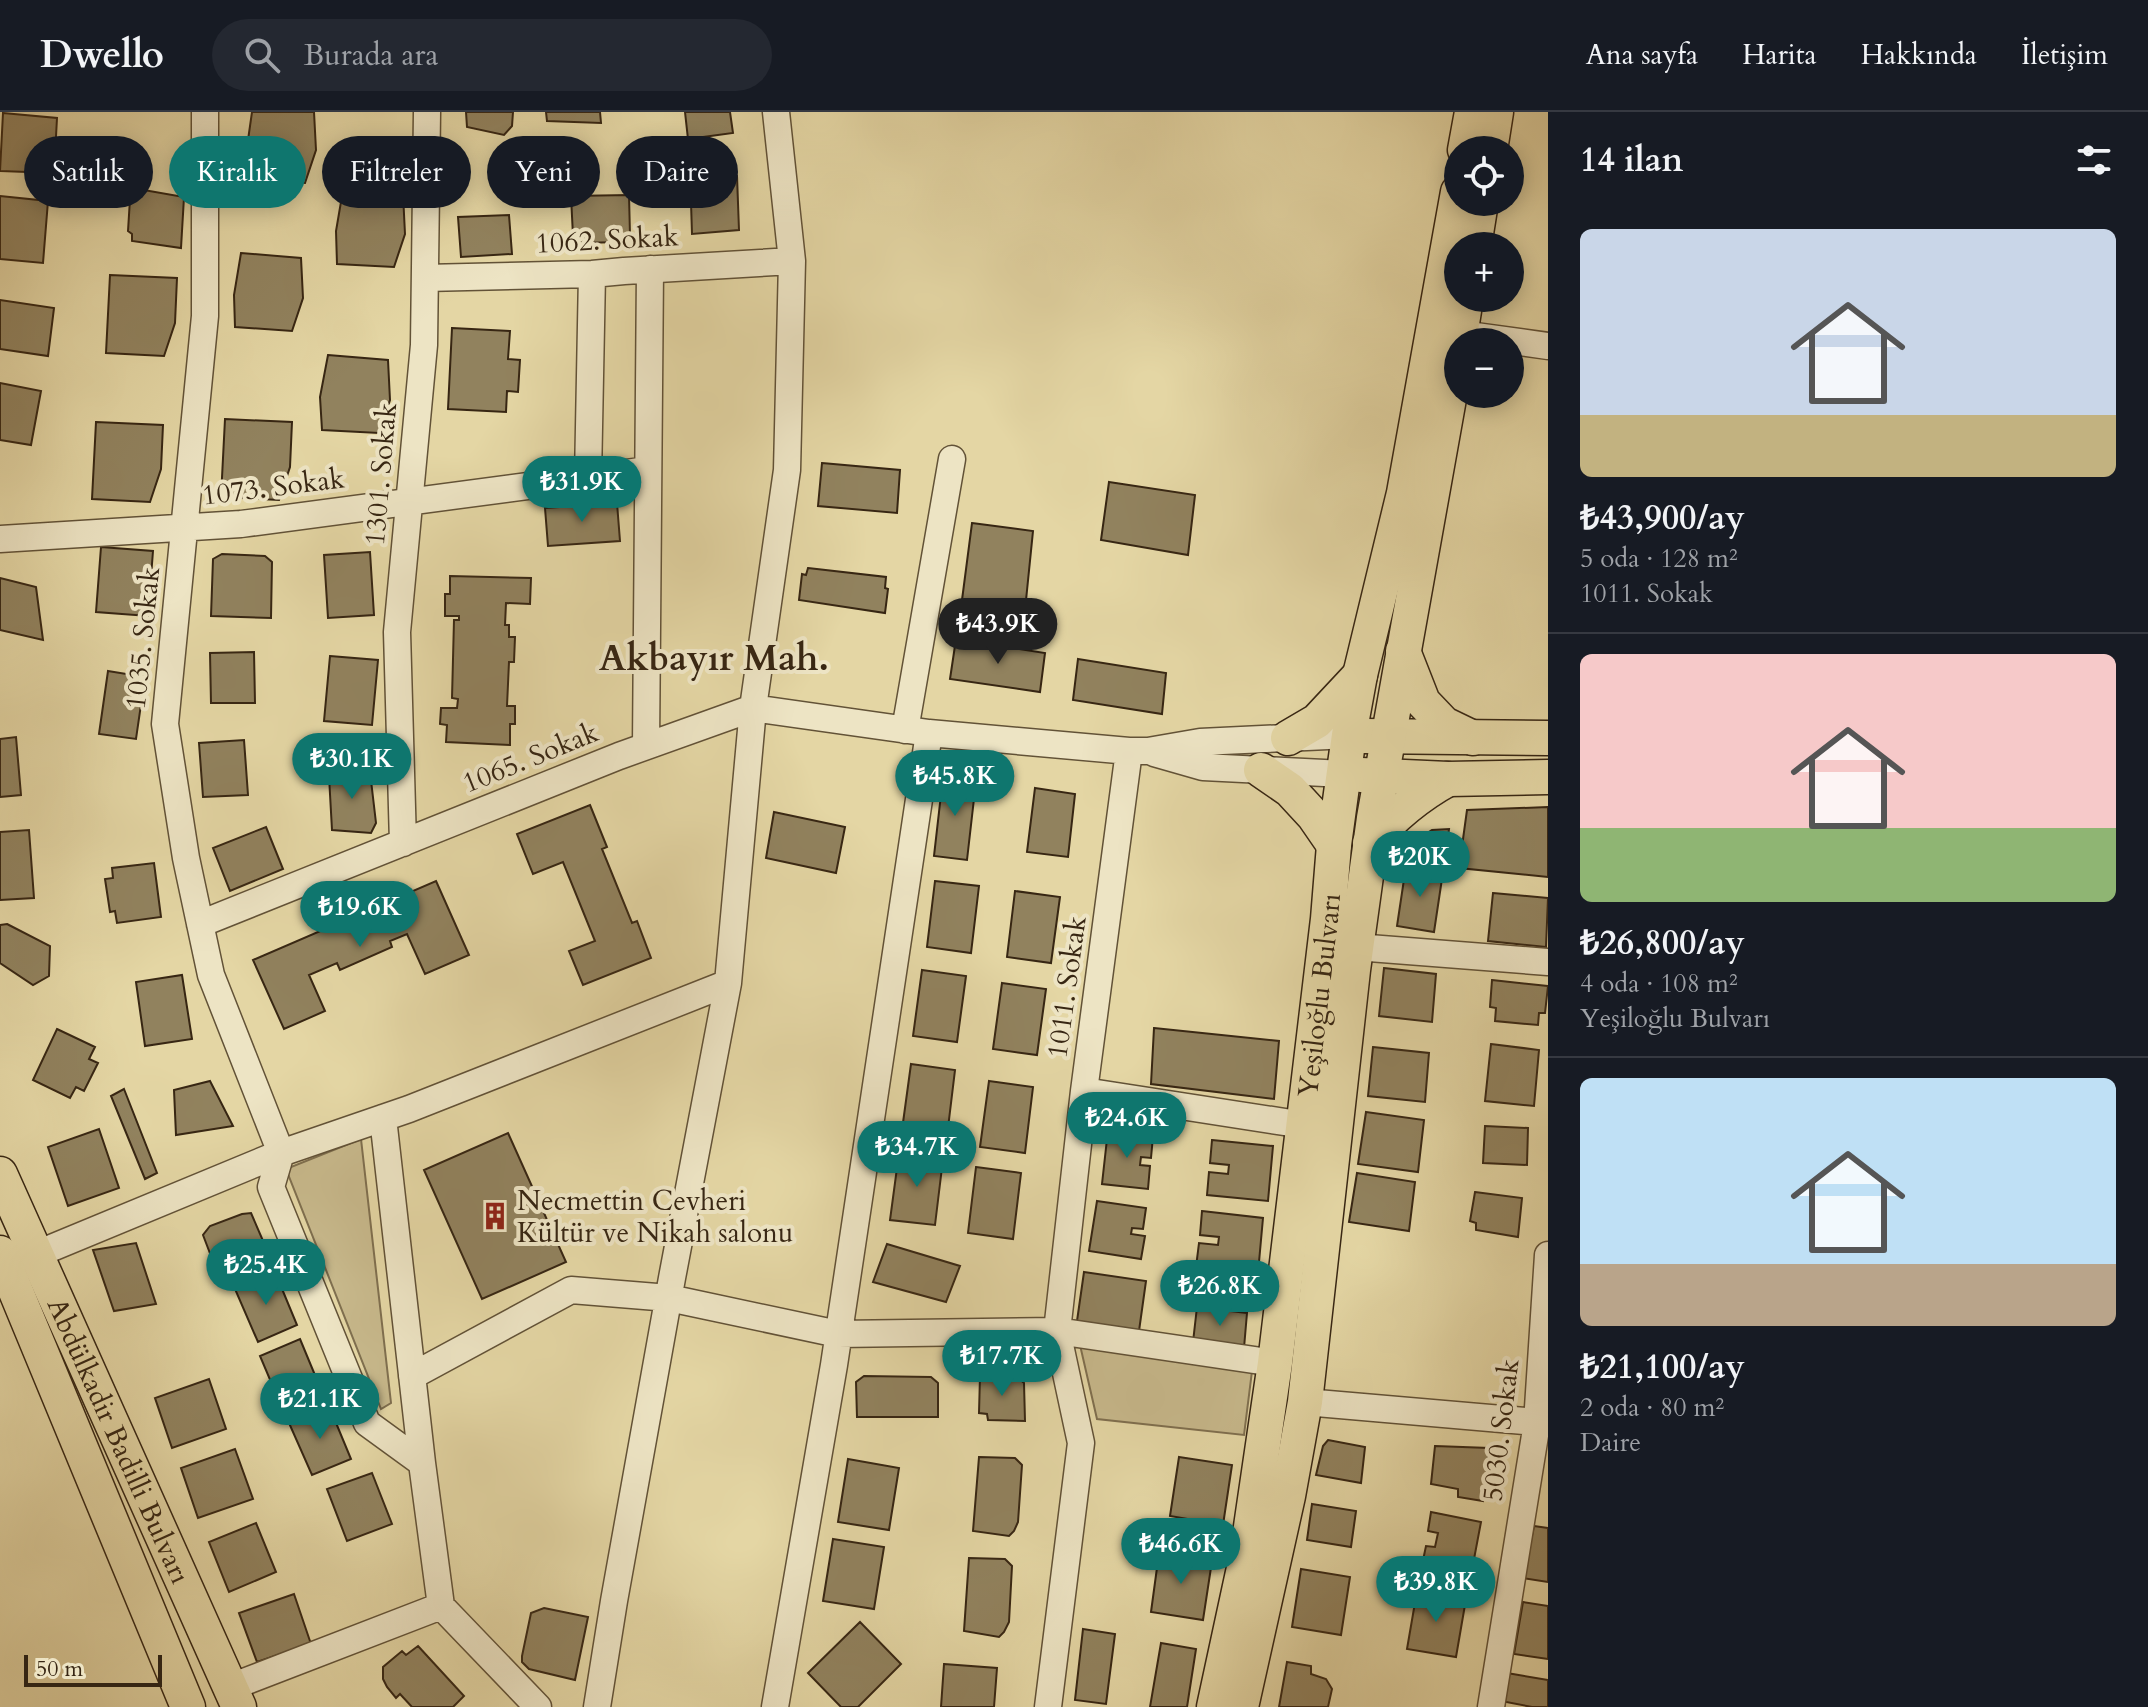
<!DOCTYPE html>
<html lang="tr">
<meta charset="utf-8">
<style>
:root{--surface:#171b24;--page:#242831;--text:#f1f3f6;--muted:#9ea1a6;--line:#363941;--accent:#0f766e}
body{margin:0;font-family:Cardo,serif;background:var(--page);color:var(--text);height:100vh;display:flex;flex-direction:column;font-size:30px;white-space:nowrap}
*{box-sizing:border-box;margin:0}
p{font-size:26px;color:var(--muted)}
.icon{flex:none;width:44px;height:44px;fill:none;stroke:currentColor;stroke-width:2;stroke-linecap:round;stroke-linejoin:round}
.map{position:relative;flex:1;overflow:hidden}
.sheet{display:flex;flex-direction:column;background:var(--surface);width:600px}
.sheet>*{flex:none}
.hud{position:absolute;left:24px;top:24px;width:760px;height:72px;display:flex;gap:16px}
.fabs{position:absolute;left:1444px;top:24px;display:grid;gap:16px}
.fabs a{display:grid;place-items:center;width:80px;height:80px;border-radius:50%;background:var(--surface);box-shadow:0 4px 20px #0003;font-size:40px}
.scale{position:absolute;left:24px;bottom:20px;width:138px;box-sizing:border-box;padding-left:8px;border:4px solid #372613;border-top:0;font-size:22px;line-height:28px;white-space:nowrap;color:#372613;-webkit-text-stroke:6px #ede4c4;paint-order:stroke}
.price{position:absolute;translate:-50% -68px;padding:0 18px;border-radius:28px;background:var(--accent);color:#fff;font-size:26px;line-height:52px;filter:drop-shadow(0 2px 4px #0008)}
.price::after{content:'';position:absolute;left:50%;top:48px;width:24px;height:18px;margin-left:-12px;background:inherit;clip-path:polygon(0 0,100% 0,50% 100%)}
.price.on{background:#222;color:#fff}
ul{padding:0;list-style:none}
li{display:grid;align-content:center;gap:16px;height:424px;padding:0 32px}
li+li{border-top:2px solid var(--line)}
li span{display:grid;place-items:center;height:248px;border-radius:12px;color:#555}
li>.icon{margin-inline-start:auto}
span .icon{width:144px;height:144px;fill:#fffc;stroke-width:1}
li b{font-size:34px}
h2{display:flex;justify-content:space-between;align-items:center;height:96px;padding:0 32px;font-size:34px}
.tag{padding:0 28px;border-radius:36px;background:var(--surface);box-shadow:0 4px 20px #0003;font-size:28px;line-height:72px}
.tag.on{background:var(--accent);color:#fff}
header{display:flex;align-items:center;gap:48px;box-sizing:border-box;height:112px;padding:0 40px;background:var(--surface);border-bottom:2px solid var(--line)}
header strong{font-size:38px}
nav{display:flex;gap:44px;margin-inline-start:auto;font-size:28px}
.search{width:560px;height:72px;background:var(--page);display:flex;align-items:center;gap:20px;box-sizing:border-box;padding:0 28px;border-radius:44px;color:var(--muted);font-size:30px}
main{display:flex;flex:1;min-height:0}
.map>svg:first-child{display:block}
.green{fill:#c7b88b;stroke:#7f6f4f;stroke-width:2}
.building{fill:#91825e;stroke:#372613;stroke-width:2}
.lines{fill:none;stroke-linecap:round;stroke-linejoin:round}
.minor-casing{stroke:#625237;stroke-width:29}
.major-casing{stroke:#372613;stroke-width:37}
.minor{stroke:#ede4c4;stroke-width:26}
.major{stroke:#e4d6a4;stroke-width:34}
.labels{text-anchor:middle;stroke-width:8;stroke-linejoin:round;paint-order:stroke}
.street-label{font-size:28px;fill:#372613;stroke:#ede4c4}
.poi-label{font-size:28px;fill:#372613;stroke:#ede4c4;text-anchor:start}
.district-label{font-size:36px;font-weight:bold;fill:#372613;stroke:#ede4c4}
</style>
<header>
<strong>Dwello</strong>
<div class="search"><svg class="icon" aria-label="search" viewBox="0 0 24 24"><circle cx="10" cy="10" r="6"/><path d="M15 15l6 6"/></svg>Burada ara</div>
<nav><a>Ana sayfa</a><a>Harita</a><a>Hakkında</a><a>İletişim</a></nav>
</header>
<main>
<div class="map">
<svg width="1548" height="1595" viewBox="0 0 1548 1595">
<rect width="100%" height="100%" fill="#e4d6a4"/>
<filter id="stains"><feTurbulence type="fractalNoise" baseFrequency=".0025" numOctaves="4"/><feColorMatrix values="0 0 0 0 .2 0 0 0 0 .09 0 0 0 0 .02 0 0 0 .5 -.17"/></filter>
<radialGradient id="worn" r=".72"><stop offset=".6" stop-color="#630" stop-opacity="0"/><stop offset="1" stop-color="#630" stop-opacity=".3"/></radialGradient>
<!-- green -->
<path class="green" d="M361 1027 391 1291 381 1297 286 1057Z
M1080 1233 1252 1259 1244 1323 1097 1307Z"/>
<!-- building -->
<path class="building" d="M252 0H314L316 38 305 71 248 67 247 35Z
M466 0H513L512 14 504 23 467 15Z
M546 0H600L601 11 547 9Z
M685 0H730L733 21 688 27Z
M3 1 57 6 54 61 0 59Z
M729 56 737 64 739 118 692 122 690 59Z
M138 77 184 85 181 136 132 129V122L128 119 130 87 136 88Z
M343 78 403 82 405 122 394 155 337 152 336 119Z
M629 83 630 123 623 130 578 131 573 124 571 84Z
M0 84 48 89 43 151 0 147Z
M509 103 512 142 461 145 458 105Z
M241 141 301 146 303 186 292 219 235 215 234 183Z
M110 163 177 166 175 211 164 244 106 241Z
M0 188 54 196 48 244 0 237Z
M452 216 510 219 508 247 520 248 518 280 507 279 506 300 448 297Z
M328 243 388 248 390 288 379 321 322 318 320 285Z
M0 271 41 279 31 333 0 328Z
M225 307 292 310 290 355 279 388 221 385Z
M96 310 163 313 161 357 150 390 92 387Z
M822 351 900 358 897 401 818 394Z
M1109 370 1195 383 1188 443 1101 428Z
M617 391 620 429 548 434 545 396Z
M972 411 1033 419 1025 498 962 488Z
M101 435 153 439 148 504 96 500Z
M370 440 374 503 328 506 324 443Z
M222 442 265 444 272 450 271 506 211 504 213 447Z
M808 456 886 465 885 476 888 477 885 501 799 488 802 462 806 463Z
M450 464 531 466 530 492 506 491 505 513H509V525H515L514 550H509L507 594H515V612H510V633L446 630 447 613 440 612 441 596H457L458 587 452 586 454 508H459V504H445V482H450Z
M0 466 36 475 43 528 0 518Z
M956 527 1045 541 1040 580 950 567Z
M254 540 255 591H211L210 541Z
M330 544 378 548 372 613 324 609Z
M1078 547 1166 561 1162 602 1073 588Z
M108 559 145 565 136 627 99 622Z
M16 625 21 683 0 685V627Z
M244 628 248 683 203 685 199 631Z
M361 655 370 660 376 711 371 721 332 718 329 664Z
M943 665 976 669 967 748 934 744Z
M1035 676 1075 682 1068 745 1027 740Z
M590 693 607 735 602 737 632 811 637 809 651 846 583 873 569 839 595 829 563 750 533 762 517 722Z
M1548 695V765L1459 756 1467 698Z
M774 700 845 715 836 761 766 746Z
M266 715 283 757 230 779 213 736Z
M1449 717 1443 760 1406 754 1413 734 1421 725 1432 718Z
M29 718 34 786 0 788V720Z
M154 751 161 805 117 811 115 799 110 800 105 767 113 766 112 756Z
M1406 754 1443 760 1434 820 1397 814Z
M436 769 469 843 425 862 407 822 390 829 392 835 340 858 337 851 309 863 325 899 284 917 253 848Z
M935 769 979 774 971 841 927 835Z
M1015 779 1060 785 1051 851 1007 845Z
M1493 781 1548 786 1546 835 1488 829Z
M7 812 50 834 49 864 33 873 0 851V813Z
M1384 856 1436 862 1432 910 1379 904Z
M922 858 966 864 957 930 913 924Z
M182 863 192 927 145 934 136 870Z
M1492 868 1548 874 1545 901H1539L1538 913 1495 909 1496 896 1490 895Z
M1002 871 1046 877 1037 943 993 937Z
M1154 916 1279 929 1274 987 1151 972Z
M57 917 95 935 89 947 98 951 84 979 76 975 70 986 33 968Z
M1491 932 1539 938 1534 994 1485 989Z
M1373 935 1429 941 1425 990 1368 984Z
M911 952 955 958 947 1024 902 1018Z
M210 969 233 1014 176 1023 174 978Z
M989 969 1033 975 1025 1041 980 1035Z
M124 977 157 1061 145 1067 111 984Z
M1366 1000 1424 1008 1418 1060 1358 1052Z
M1485 1014 1528 1016 1527 1053 1483 1051Z
M99 1017 119 1076 68 1094 48 1035Z
M1108 1018 1153 1024 1151 1046 1141 1045 1140 1053 1150 1054 1148 1077 1102 1072Z
M508 1021 566 1150 482 1187 424 1058Z
M1212 1028 1273 1034 1268 1089 1207 1083 1209 1060 1228 1062 1229 1053 1210 1051Z
M899 1041 943 1047 935 1113 890 1108Z
M976 1055 1021 1061 1013 1127 968 1121Z
M1357 1061 1415 1070 1409 1119 1349 1110Z
M1475 1080 1522 1086 1518 1125 1476 1118V1111L1470 1109Z
M1097 1089 1146 1096 1143 1117 1132 1116 1131 1122 1145 1124 1141 1147 1089 1139Z
M1202 1099 1263 1106 1258 1161 1196 1155 1199 1131 1218 1133 1219 1125 1200 1123Z
M251 1101 270 1145 219 1165 203 1123 210 1114 242 1102Z
M136 1131 156 1192 114 1199 93 1138Z
M887 1132 960 1154 946 1190 873 1170Z
M275 1160 297 1213 258 1230 235 1177Z
M1084 1160 1146 1169 1139 1219 1077 1209Z
M1197 1195 1247 1201 1244 1236 1193 1230Z
M300 1227 322 1280 282 1296 260 1244Z
M864 1264 931 1265 938 1271V1305H857L856 1270Z
M980 1264 1017 1265 1024 1271 1025 1309 988 1308 987 1302 979 1301Z
M209 1267 226 1317 172 1336 155 1286Z
M329 1294 351 1347 312 1363 289 1311Z
M1328 1328 1365 1335 1361 1371 1316 1363 1323 1334Z
M1435 1334 1489 1336 1483 1389 1458 1385V1377L1431 1372Z
M235 1337 253 1387 198 1406 181 1356Z
M979 1345 1015 1346 1022 1353 1018 1410 1014 1419 1009 1424 973 1419Z
M1179 1345 1232 1353 1223 1413 1170 1404Z
M848 1347 899 1356 889 1418 838 1410Z
M372 1361 392 1412 347 1429 327 1377Z
M1312 1392 1356 1399 1351 1435 1307 1428Z
M1431 1400 1481 1410 1471 1463 1422 1453 1426 1434 1435 1435 1438 1421 1428 1419Z
M256 1411 276 1460 229 1480 209 1430Z
M1534 1414 1548 1416V1470L1523 1466Z
M833 1427 884 1435 874 1497 823 1489Z
M1159 1441 1212 1449 1203 1508 1151 1500Z
M969 1446 1005 1447 1012 1454 1009 1510 1004 1520 999 1525 964 1519Z
M1301 1457 1350 1465 1341 1523 1292 1515Z
M1417 1479 1466 1487 1456 1545 1407 1537Z
M294 1482 311 1532 257 1550 239 1501Z
M1523 1490 1548 1494V1547L1514 1542Z
M544 1496 588 1505 575 1568 529 1557 522 1550V1544L531 1501Z
M860 1510 901 1552 858 1595H841L808 1561Z
M1083 1517 1115 1522 1106 1592 1075 1588Z
M1161 1531 1196 1537 1187 1595H1150Z
M418 1534 464 1584 453 1595H412L400 1582 396 1586 387 1575 383 1567V1555L402 1539 406 1543Z
M1287 1550 1311 1554V1562L1326 1567 1332 1577 1328 1595H1279Z
M944 1552 997 1556 994 1595H941Z
M1507 1561 1548 1568V1595H1532L1501 1589Z"/>
<g class="lines">
<defs>
<path id="minor" d="M205 0V204L165 612 186 746 211 863 281 1041 271 1075 367 1311 422 1351 441 1494 538 1595
M425 166 592 162 624 159 792 149
M1461 222 1548 234
M588 366 592 162
M0 427 241 412 648 358
M905 618 952 347
M646 634 650 157
M1154 641 1203 655 1344 662
M403 731 397 520 424 233 427 0
M200 812 619 644 753 596 929 621 1129 639H1148L1200 630 1349 623
M1356 835 1548 850
M1084 979 1304 1013
M383 1006 422 1351
M37 1142 281 1041 409 997 728 871
M412 1264 571 1178 669 1186 838 1222 1057 1219 1275 1251
M1305 1290 1548 1311
M231 1575 441 1494
M597 1595 614 1489 672 1166 728 871 753 596 787 358 792 149 776 0
M775 1595 834 1253 929 621
M1048 1595 1081 1331 1057 1219 1084 979 1129 639
M1491 1595 1537 1311 1548 1143"/>
<g id="major">
<path d="M1465 38 1472 0"/>
<path d="M1490 38 1496 0"/>
<path d="M1474 134 1481 90"/>
<path d="M1459 230 1466 186"/>
<path d="M1403 539 1423 590 1444 612 1473 626"/>
<path d="M1364 624 1548 626"/>
<path d="M1288 626 1317 609 1360 563"/>
<path d="M1261 658 1290 678 1314 704 1334 733"/>
<path d="M1361 663 1448 667 1548 665"/>
<path d="M1370 731C1393 704 1417 684 1448 667"/>
<path id="s1" d="M0 1062 239 1595"/>
<path d="M0 1141 188 1595"/>
<path id="s2" d="M1214 1595 1247 1442 1275 1251 1328 807 1334 733 1349 623 1360 563 1404 381 1458 80"/>
<path d="M1241 1595 1288 1384 1305 1290 1353 858 1374 706 1458 236"/>
</g>
</defs>
<!-- minor casing -->
<use href="#minor" class="minor-casing"/>
<!-- major casing -->
<use href="#major" class="major-casing"/>
<!-- minor -->
<use href="#minor" class="minor"/>
<!-- major -->
<use href="#major" class="major"/>
</g>
<!-- icons -->
<defs>
<symbol id="building-bare" viewBox="-9 -9 18 18"><path d="M-4-6H4V6H1V3H-1V6H-4ZM-2.5-4.3h1.7v1.8h-1.7ZM.8-4.3h1.7v1.8H.8ZM-2.5-1h1.7V.8h-1.7ZM.8-1h1.7V.8H.8Z" fill="#8f2418" stroke="#ede4c4" stroke-width="2.5" paint-order="stroke"/></symbol>
</defs>
<g fill-rule="evenodd">
<use href="#building-bare" x="475" y="1084" width="40" height="40"/>
</g>
<g class="labels">
<!-- street labels -->
<g class="street-label">
<text transform="translate(607 127) rotate(-3)" y="10">1062. Sokak</text>
<text transform="translate(380 362) rotate(-85)" y="10">1301. Sokak</text>
<text transform="translate(273 374) rotate(-7)" y="10">1073. Sokak</text>
<text transform="translate(142 526) rotate(-84)" y="10">1035. Sokak</text>
<text transform="translate(530 645) rotate(-22)" y="10">1065. Sokak</text>
<text transform="translate(1066 875) rotate(-82)" y="10">1011. Sokak</text>
<text dy="10" stroke="none"><textPath href="#s2" startOffset="720">Yeşiloğlu Bulvarı</textPath></text>
<text transform="translate(1500 1318) rotate(-83)" y="10">5030. Sokak</text>
<text dy="10" stroke="none"><textPath href="#s1" startOffset="292">Abdülkadir Badilli Bulvarı</textPath></text>
</g>
<!-- poi labels -->
<g class="poi-label">
<text x="517" y="1098">Necmettin Cevheri<tspan x="517" dy="32">Kültür ve Nikah salonu</tspan></text>
</g>
<!-- district labels -->
<g class="district-label">
<text x="714" y="558">Akbayır Mah.</text>
</g>
</g>
<rect width="100%" height="100%" filter="url(#stains)"/>
<rect width="100%" height="100%" fill="url(#worn)"/>
</svg>
<div class="fabs">
<a><svg class="icon" aria-label="locate" viewBox="0 0 24 24"><circle cx="12" cy="12" r="6"/><path d="M12 2v4M12 18v4M2 12h4M18 12h4"/></svg></a>
<a>+</a>
<a>−</a>
</div>
<div class="scale">50 m</div>
<b class="price" style="left:582px;top:412px">₺31.9K</b>
<b class="price on" style="left:998px;top:554px">₺43.9K</b>
<b class="price" style="left:352px;top:689px">₺30.1K</b>
<b class="price" style="left:955px;top:706px">₺45.8K</b>
<b class="price" style="left:1420px;top:787px">₺20K</b>
<b class="price" style="left:360px;top:837px">₺19.6K</b>
<b class="price" style="left:1127px;top:1048px">₺24.6K</b>
<b class="price" style="left:917px;top:1077px">₺34.7K</b>
<b class="price" style="left:266px;top:1195px">₺25.4K</b>
<b class="price" style="left:1220px;top:1216px">₺26.8K</b>
<b class="price" style="left:1002px;top:1286px">₺17.7K</b>
<b class="price" style="left:320px;top:1329px">₺21.1K</b>
<b class="price" style="left:1181px;top:1474px">₺46.6K</b>
<b class="price" style="left:1436px;top:1512px">₺39.8K</b>
<div class="hud">
<a class="tag">Satılık</a>
<a class="tag on">Kiralık</a>
<a class="tag">Filtreler</a>
<a class="tag">Yeni</a>
<a class="tag">Daire</a>
</div>
</div>
<section class="sheet">
<h2>14 ilan<svg class="icon" aria-label="filters" viewBox="0 0 24 24"><path d="M4 7h16M4 17h16"/><circle cx="9" cy="7" r="2"/><circle cx="15" cy="17" r="2"/></svg></h2>
<ul>
<li><span style="background:linear-gradient(#c9d6e8 75%,#c2b280 0)"><svg class="icon" aria-label="home" viewBox="0 0 24 24"><path d="M3 11l9-7 9 7M6 9v11h12V9"/></svg></span><div><b>₺43,900/ay</b><p>5 oda · 128 m²</p><p>1011. Sokak</p></div></li>
<li><span style="background:linear-gradient(#f6c9c9 70%,#8fb573 0)"><svg class="icon" aria-label="home" viewBox="0 0 24 24"><path d="M3 11l9-7 9 7M6 9v11h12V9"/></svg></span><div><b>₺26,800/ay</b><p>4 oda · 108 m²</p><p>Yeşiloğlu Bulvarı</p></div></li>
<li><span style="background:linear-gradient(#bfe0f5 75%,#b9a48a 0)"><svg class="icon" aria-label="home" viewBox="0 0 24 24"><path d="M3 11l9-7 9 7M6 9v11h12V9"/></svg></span><div><b>₺21,100/ay</b><p>2 oda · 80 m²</p><p>Daire</p></div></li>
</ul>
</section>
</main>
